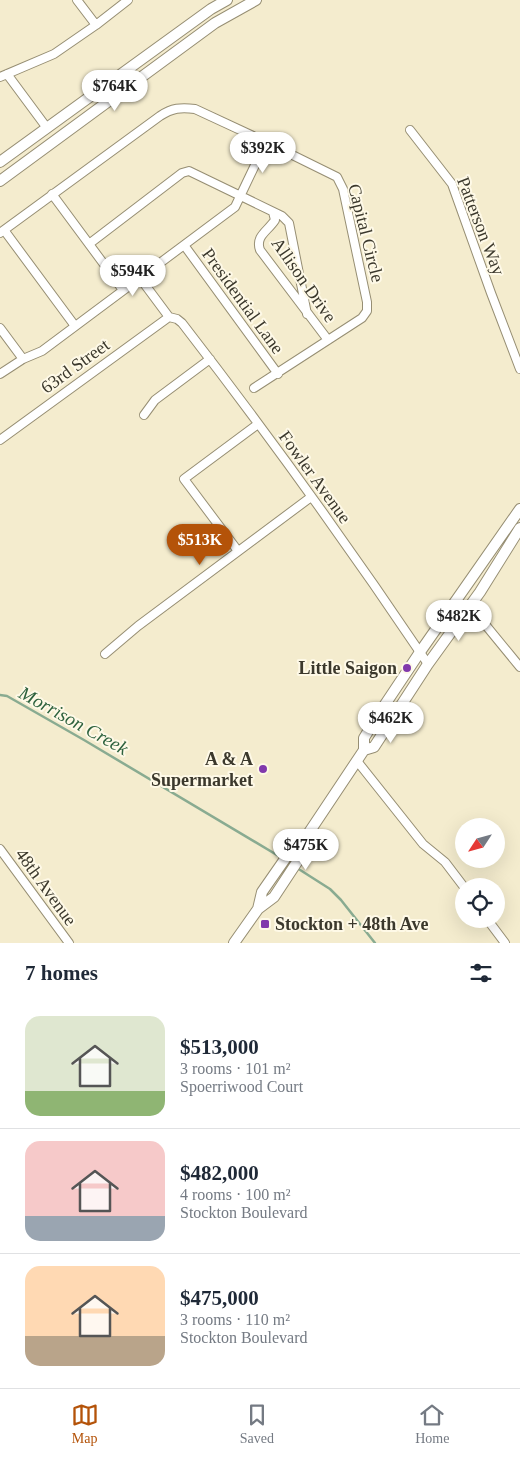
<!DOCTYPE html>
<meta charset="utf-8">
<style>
:root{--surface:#fff;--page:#f6f6f7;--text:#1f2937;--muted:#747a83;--line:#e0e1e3;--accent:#b45309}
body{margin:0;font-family:"Times New Roman",serif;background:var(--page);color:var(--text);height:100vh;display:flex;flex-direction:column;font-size:19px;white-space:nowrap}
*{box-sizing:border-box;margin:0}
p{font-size:16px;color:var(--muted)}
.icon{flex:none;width:28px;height:28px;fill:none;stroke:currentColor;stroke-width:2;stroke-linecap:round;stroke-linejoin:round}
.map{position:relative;height:943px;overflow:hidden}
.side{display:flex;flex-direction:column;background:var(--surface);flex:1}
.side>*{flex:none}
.needle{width:32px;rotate:234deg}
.tools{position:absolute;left:455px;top:818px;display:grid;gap:10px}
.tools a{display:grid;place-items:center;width:50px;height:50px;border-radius:50%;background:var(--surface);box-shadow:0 5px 20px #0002;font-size:25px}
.price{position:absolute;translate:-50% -42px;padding:0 11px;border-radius:18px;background:#fff;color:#222;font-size:16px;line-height:32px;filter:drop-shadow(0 1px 2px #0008)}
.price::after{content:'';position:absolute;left:50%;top:30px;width:15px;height:11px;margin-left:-8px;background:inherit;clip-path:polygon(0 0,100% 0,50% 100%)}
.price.active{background:var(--accent);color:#fff}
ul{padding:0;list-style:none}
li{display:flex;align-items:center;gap:15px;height:125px;padding:0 25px}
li+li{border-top:1px solid var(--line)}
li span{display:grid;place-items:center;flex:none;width:140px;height:100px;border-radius:15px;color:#555}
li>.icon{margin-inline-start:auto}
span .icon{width:60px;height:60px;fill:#fffc;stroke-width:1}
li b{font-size:21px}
h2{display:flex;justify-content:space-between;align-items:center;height:60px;padding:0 25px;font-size:21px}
.menu{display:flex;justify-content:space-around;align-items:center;height:70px;border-top:1px solid var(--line);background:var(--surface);font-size:14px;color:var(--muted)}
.menu a{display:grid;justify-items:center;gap:2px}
.menu .active{color:var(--accent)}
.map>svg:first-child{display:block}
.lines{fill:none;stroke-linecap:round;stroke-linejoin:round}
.stream{stroke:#89ab91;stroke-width:2.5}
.street-casing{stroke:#968e73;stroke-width:10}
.secondary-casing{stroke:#968e73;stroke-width:12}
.street{stroke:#fff;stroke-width:8}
.secondary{stroke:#fff;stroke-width:10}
.poi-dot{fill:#8139ac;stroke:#fef9e7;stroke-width:2}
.labels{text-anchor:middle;stroke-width:4;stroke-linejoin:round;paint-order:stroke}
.street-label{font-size:18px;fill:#3b382c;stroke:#fef9e7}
.poi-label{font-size:18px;font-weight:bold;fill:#3b382c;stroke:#fef9e7;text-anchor:end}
.water-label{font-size:19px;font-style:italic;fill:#2e623e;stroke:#fef9e7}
</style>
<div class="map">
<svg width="520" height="943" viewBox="0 0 520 943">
<rect width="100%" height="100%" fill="#f4ecce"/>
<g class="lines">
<!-- stream -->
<path class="stream" d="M0 695 7 696 84 740 282 858
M297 868 330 889 341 900 375 943"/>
<defs>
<path id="street" d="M77 0 96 25
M7 74 47 128
M0 77 54 54 96 25 128 0
M410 130 452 184 491 293 520 369
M52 194 123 290
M273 212 275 220C268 231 255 236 260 250L328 340
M4 230 75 326
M0 233 160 116C172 108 181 107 195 109L266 142 337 177 343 189 367 302V311L362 318 254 388
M89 244 182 173 189 171 282 216 289 223 307 314
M184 245 278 374
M140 278 169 317
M169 317 177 319 182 323C268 434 350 548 428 664
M0 328 23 359
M0 374 23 359 42 351 235 207 266 142
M144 415 155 400 210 359
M0 440 169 317
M238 551 184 479 258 424
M470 606 520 667
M105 654 138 626 311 497
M357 761 423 844 445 862 464 887
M0 849 69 943
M487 919 505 943"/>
<path id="secondary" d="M0 162 211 9 227 0
M0 181 215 23 256 0
M364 750 374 747 428 664 480 592 520 528
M258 909 262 892 294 846 308 834 364 750V738L378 715 420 652 520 509
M234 943 258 909 274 897 303 853 308 834"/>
</defs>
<!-- street casing -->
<use href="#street" class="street-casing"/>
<!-- secondary casing -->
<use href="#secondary" class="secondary-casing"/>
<!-- street -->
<use href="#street" class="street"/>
<!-- secondary -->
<use href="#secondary" class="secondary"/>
</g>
<!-- markers -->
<g class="poi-dot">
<circle cx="407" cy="668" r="5"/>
<circle cx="263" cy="769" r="5"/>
<rect x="260" y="919" width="10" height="10" rx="2.5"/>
</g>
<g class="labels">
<!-- street labels -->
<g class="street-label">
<text transform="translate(481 226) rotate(69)" y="6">Patterson Way</text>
<text transform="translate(366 233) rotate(76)" y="6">Capital Circle</text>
<text transform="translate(304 280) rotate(55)" y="6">Allison Drive</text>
<text transform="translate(243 301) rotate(54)" y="6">Presidential Lane</text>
<text transform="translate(75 366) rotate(-36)" y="6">63rd Street</text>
<text transform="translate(315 477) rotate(54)" y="6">Fowler Avenue</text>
<text transform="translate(46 887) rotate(54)" y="6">48th Avenue</text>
</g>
<!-- poi labels -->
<g class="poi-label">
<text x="397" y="674">Little Saigon</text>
<text x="253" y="765">A &amp; A<tspan x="253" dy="21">Supermarket</tspan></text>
<text x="275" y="930" text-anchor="start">Stockton + 48th Ave</text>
</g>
<!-- water labels -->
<g class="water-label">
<text transform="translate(74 720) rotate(29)" y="7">Morrison Creek</text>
</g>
</g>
</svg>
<div class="tools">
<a><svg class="needle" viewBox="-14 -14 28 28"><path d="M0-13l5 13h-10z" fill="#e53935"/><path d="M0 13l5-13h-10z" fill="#747a83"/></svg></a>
<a><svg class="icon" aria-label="locate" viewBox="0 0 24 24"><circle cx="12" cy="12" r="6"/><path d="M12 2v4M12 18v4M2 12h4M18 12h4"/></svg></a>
</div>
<b class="price" style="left:115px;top:112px">$764K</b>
<b class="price" style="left:263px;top:174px">$392K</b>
<b class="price" style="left:133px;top:297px">$594K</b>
<b class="price active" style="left:200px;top:566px">$513K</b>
<b class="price" style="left:459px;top:642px">$482K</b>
<b class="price" style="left:391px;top:744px">$462K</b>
<b class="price" style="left:306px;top:871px">$475K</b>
</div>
<section class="side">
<h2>7 homes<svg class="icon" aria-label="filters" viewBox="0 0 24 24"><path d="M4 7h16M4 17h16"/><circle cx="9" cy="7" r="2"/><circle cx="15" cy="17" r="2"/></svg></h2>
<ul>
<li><span style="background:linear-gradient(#dfe7d0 75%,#8fb573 0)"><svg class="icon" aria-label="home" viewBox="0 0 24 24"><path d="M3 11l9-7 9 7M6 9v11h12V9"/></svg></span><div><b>$513,000</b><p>3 rooms · 101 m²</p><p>Spoerriwood Court</p></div></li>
<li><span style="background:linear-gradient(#f6c9c9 75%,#9aa5b1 0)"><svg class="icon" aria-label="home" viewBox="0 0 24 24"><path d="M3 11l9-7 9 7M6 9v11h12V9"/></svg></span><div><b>$482,000</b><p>4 rooms · 100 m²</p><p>Stockton Boulevard</p></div></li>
<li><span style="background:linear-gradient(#ffd9b3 70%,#b9a48a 0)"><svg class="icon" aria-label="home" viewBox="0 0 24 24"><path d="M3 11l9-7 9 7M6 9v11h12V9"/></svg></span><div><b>$475,000</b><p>3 rooms · 110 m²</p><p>Stockton Boulevard</p></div></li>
</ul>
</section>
<nav class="menu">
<a class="active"><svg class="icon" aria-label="map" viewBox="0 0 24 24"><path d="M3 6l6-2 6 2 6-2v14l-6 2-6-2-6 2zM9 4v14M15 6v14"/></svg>Map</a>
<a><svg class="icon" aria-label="saved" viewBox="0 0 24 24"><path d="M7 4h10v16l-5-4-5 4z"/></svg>Saved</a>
<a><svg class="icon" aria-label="home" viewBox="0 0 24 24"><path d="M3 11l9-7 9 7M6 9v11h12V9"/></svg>Home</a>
</nav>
